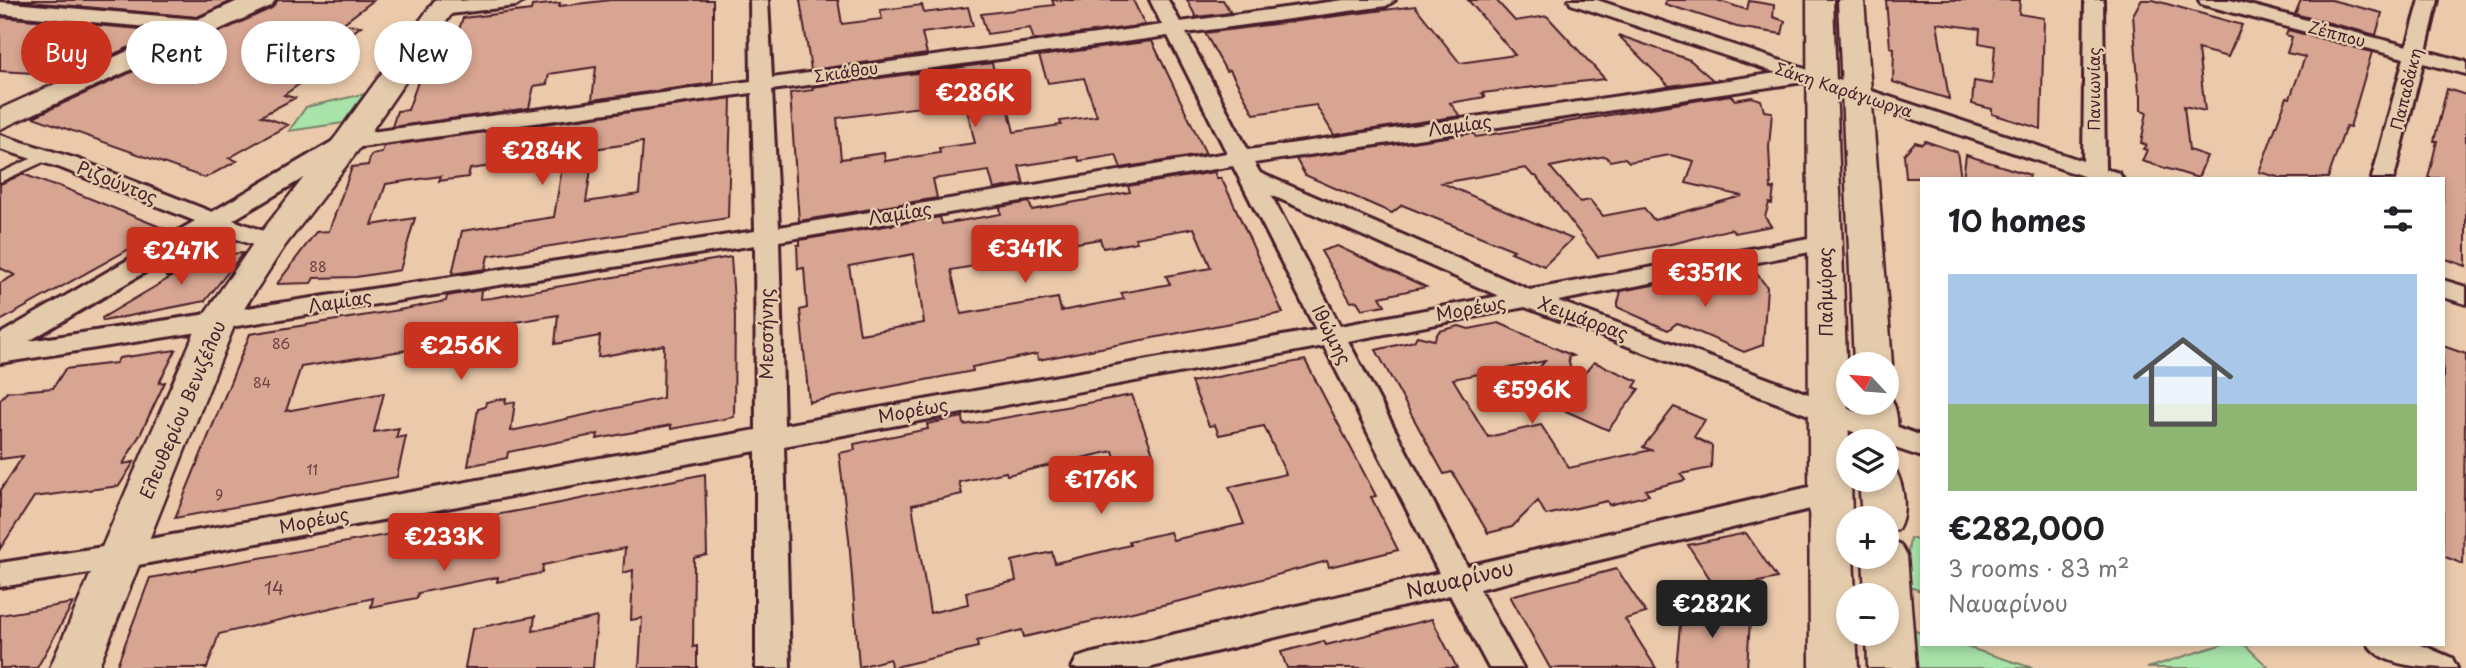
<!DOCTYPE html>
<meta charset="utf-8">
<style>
:root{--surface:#fff;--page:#f2f2f2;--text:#202124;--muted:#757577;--line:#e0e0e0;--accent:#c8321e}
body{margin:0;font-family:"Playpen Sans",sans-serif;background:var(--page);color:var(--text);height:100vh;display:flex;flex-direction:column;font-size:26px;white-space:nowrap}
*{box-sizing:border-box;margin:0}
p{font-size:23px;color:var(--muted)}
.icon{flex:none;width:38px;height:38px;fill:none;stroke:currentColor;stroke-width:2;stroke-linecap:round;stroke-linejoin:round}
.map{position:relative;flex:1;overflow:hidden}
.sheet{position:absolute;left:1920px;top:177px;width:525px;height:469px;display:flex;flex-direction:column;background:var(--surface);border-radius:0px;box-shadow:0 4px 10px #0003}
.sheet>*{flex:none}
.banner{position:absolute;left:21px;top:21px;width:665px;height:63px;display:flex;gap:14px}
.needle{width:46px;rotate:296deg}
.controls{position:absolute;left:1836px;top:352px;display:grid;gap:14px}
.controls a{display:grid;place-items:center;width:63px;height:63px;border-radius:50%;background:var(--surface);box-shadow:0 4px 10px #0003;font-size:35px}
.price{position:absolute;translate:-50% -60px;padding:0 16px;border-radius:7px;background:var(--accent);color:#fff;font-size:23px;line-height:46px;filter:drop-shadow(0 2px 4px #0008)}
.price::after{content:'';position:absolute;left:50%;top:42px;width:21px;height:16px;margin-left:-10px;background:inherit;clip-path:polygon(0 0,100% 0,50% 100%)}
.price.active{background:#222;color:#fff}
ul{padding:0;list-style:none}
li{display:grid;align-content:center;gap:14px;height:371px;padding:0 28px}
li+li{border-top:2px solid var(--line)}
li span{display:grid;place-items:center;height:217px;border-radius:0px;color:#555}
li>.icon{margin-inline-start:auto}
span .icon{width:126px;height:126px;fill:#fffc;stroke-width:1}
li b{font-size:30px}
h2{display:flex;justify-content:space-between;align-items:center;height:84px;padding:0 28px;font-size:30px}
.pill{padding:0 24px;border-radius:32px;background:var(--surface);box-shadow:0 4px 10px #0003;font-size:24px;line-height:63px}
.pill.active{background:var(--accent);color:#fff}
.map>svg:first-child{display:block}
.green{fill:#a8e3a9;stroke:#79816a;stroke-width:2}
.building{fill:#d7a591;stroke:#4a1f2b;stroke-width:2;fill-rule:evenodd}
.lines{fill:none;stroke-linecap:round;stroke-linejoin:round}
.lane-casing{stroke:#4a1f2b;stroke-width:5}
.street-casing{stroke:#4a1f2b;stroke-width:6}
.secondary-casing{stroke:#4a1f2b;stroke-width:5}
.lane{fill:#e4cbac;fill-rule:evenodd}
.street{fill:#e4cbac;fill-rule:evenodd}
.secondary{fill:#e4cbac;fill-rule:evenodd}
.labels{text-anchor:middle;stroke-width:5;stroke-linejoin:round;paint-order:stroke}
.number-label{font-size:14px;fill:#6d4044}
.far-street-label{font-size:16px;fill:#4a1f2b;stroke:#e4cbac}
.street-label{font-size:18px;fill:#4a1f2b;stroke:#e4cbac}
.near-number-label{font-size:18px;fill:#6d4044}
.near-street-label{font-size:21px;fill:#4a1f2b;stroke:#e4cbac}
</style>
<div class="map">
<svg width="2466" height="668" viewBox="0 0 2466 668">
<rect width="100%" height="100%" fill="#ebcaab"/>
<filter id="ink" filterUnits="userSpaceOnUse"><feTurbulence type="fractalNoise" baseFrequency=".0143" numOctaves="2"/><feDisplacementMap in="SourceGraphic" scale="14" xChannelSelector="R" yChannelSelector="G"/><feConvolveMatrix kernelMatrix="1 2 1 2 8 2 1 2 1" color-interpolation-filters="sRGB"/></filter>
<g filter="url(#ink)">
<!-- green -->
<path class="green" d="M364 94 343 123 289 131 306 107Z
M1910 538 1921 541V591L1904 585Z
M1906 628 1921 633 1922 644H1957L2033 668H1909Z
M2223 644H2244L2269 668H2147Z"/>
<!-- building -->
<path class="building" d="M7 0H234L197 17Z
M278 0H374L341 25 361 26 327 53 341 55 284 95 295 98 261 116 288 125 229 158 237 161 205 178 33 117 272 8Z
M611 0H713V83L592 100 596 67 549 74 547 84 534 86 529 108 392 127 397 111 408 110 420 76 439 74 454 33 458 32 463 18 531 10 532 6 560 3 559 6Z
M800 0H838L842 24 882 19 880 10 922 5 924 13 968 7 973 26 922 33 927 54 811 70Z
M1052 0H1133L1145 25 1034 40 1030 28 987 34 981 14 1054 5Z
M1187 0H1223L1231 13 1196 17Z
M1468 0H1496L1515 21 1547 16 1605 79 1482 93 1485 97 1450 103 1460 116 1334 135 1316 105 1254 114 1230 70 1226 71 1205 33 1415 6 1460 63 1515 55Z
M1666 0H1717L1747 10 1749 1 1774 5 1773 17 1785 21 1782 34 1737 27 1665 4Z
M1886 0H2020L2019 14 2044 18 2041 129 1992 114V109L1972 104 1974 81 1992 84 1995 46 1979 43 1980 29 1937 23 1949 99 1893 82 1894 48 1890 47Z
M2141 0H2153L2242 25 2228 57 2198 49 2205 111 2184 106 2189 150 2207 156 2198 178 2142 161 2147 150 2143 149 2146 145 2141 143 2147 112 2141 110V94L2139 93 2133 15Z
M2301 0H2331L2382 13 2376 35 2295 14Z
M0 17 165 31 68 75 0 71Z
M2288 30 2372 52 2350 127 2346 126 2328 178H2281L2259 172 2287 97 2290 98 2305 57 2287 53 2292 37 2286 35Z
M1618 35 1690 60 1713 80 1669 86Z
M1152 41 1206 154 1121 168 1116 155 1079 161 1078 157 1019 166 1024 184 994 189 989 171 933 179 937 198 799 221 790 93 813 90 812 87 992 63 1001 97 1005 96 1014 132 1061 125 1060 121 1097 116 1084 78 1048 83 1039 56ZM965 101 975 143 939 148 940 153 885 161 884 153 841 159 837 118Z
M2447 89 2466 95V266L2443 258V178H2428L2437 141H2434Z
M1730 95 1735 100 1752 97 1761 100 1764 111 1772 112 1769 147 1771 189 1774 188 1772 204 1769 203 1765 217 1771 226 1735 233 1731 229 1676 243 1598 257 1536 176H1533L1526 168 1442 183 1572 239 1544 266 1511 252 1514 250 1402 205 1392 213 1305 175 1296 159 1473 133 1476 137ZM1670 155 1694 161 1686 183 1742 196 1654 220 1644 208 1603 216 1590 200 1580 202 1550 167 1605 156 1610 161 1625 158 1629 162Z
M731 98 728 218 488 256 485 269 452 274 462 231 554 217 563 162 527 167 528 163 521 164 522 162 470 169 468 177 439 181 441 176 386 184 372 225 415 218 400 270 356 277 314 278 311 283 277 284 316 232 329 231 352 167 368 165 371 155 382 153 384 146ZM643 142 639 194 586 202 594 149Z
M1925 141 1957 152 1961 178H1906L1904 154 1915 142 1922 144Z
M1966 155 2030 175 2029 178H1963Z
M1214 172 1217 178H1221L1231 198 1283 313 1038 360 1037 354 972 367 973 371 809 402 800 310 807 308 804 268 798 269 797 245H800V240L940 217 942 224 1001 214 1000 207 1029 202 1032 210 1130 192 1128 186ZM1194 228 1211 268 1166 276 1170 284 1121 293 1124 299 1061 311 1058 298 961 314 951 270 998 262 997 258 1043 249 1100 239 1103 248 1137 242 1135 238ZM914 254 924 323 860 334 849 266Z
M23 174 54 186 57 185 165 229 0 321V283L15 275 0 268V184Z
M1337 246 1426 287 1380 297 1385 305 1362 309 1357 301 1351 302 1321 251Z
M243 253 205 301 103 321 102 318 173 276 165 277 207 255Z
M731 257 735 317 734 417 671 429V425L597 439 598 434 508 452 507 458 468 466 478 409 485 407 486 402 506 398 505 404 515 402 511 431 663 398 664 345 598 357 600 336 555 344 558 315 486 327 483 342 458 346 459 342 301 367 286 411 384 393 374 432 399 428 396 438 406 436 397 477 175 518 250 334 399 310 446 301 447 296 481 290 480 299 491 298Z
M1757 274 1767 287 1763 345 1744 352 1677 323 1668 330 1617 307 1621 291 1685 279 1691 287Z
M1499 323 1573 356 1568 357 1574 386 1594 362 1638 381 1634 387 1639 389 1608 430 1519 390 1545 361 1453 379 1488 437 1541 425 1569 468 1651 450 1643 447 1674 407 1705 420 1694 437 1712 446 1711 468 1681 474 1685 480 1645 490 1649 495 1609 505 1607 501 1546 515 1538 501 1512 527 1488 533 1452 472 1444 474 1376 350 1414 341 1417 336 1434 340 1439 331 1459 326 1469 329Z
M2443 346 2466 354 2463 564 2443 556Z
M176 350 159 383 165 382 141 433 123 464 134 462 119 486 34 497 0 549V491L23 456 0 459V400L7 392 53 388 65 369 116 363 119 358Z
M1305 360 1376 496 1371 497 1398 550 1329 567 1327 561 1193 598 1024 637 1022 630 977 641 978 647 891 668 890 659 859 667 849 539 839 453 855 450 854 444 928 429 927 424 963 417 964 425 1132 395 1154 456 1117 464 1113 451 1007 475 1006 472 959 482 962 494 912 505 930 613 968 604 966 592 1016 581 1012 561 1052 552 1055 563 1130 545 1129 541 1170 532 1173 540 1244 524 1229 487 1286 474 1264 426 1219 435 1215 425 1209 426 1191 382Z
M705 474 707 555 694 558 693 647 697 646V668H639L642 618 631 620 633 570 623 573 625 548 543 565 542 573 497 582 498 577 418 593 417 598 371 607 373 598 219 634 207 668H116L150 578 550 505Z
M1746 533 1777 578 1718 591 1688 545Z
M1617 569 1646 613 1625 619 1656 668H1550L1510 596Z
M73 603 37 668H0V615Z
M1682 604 1750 620 1747 668H1676Z
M535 616 533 631 597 617 593 668H465L472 629Z
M1432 619 1457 668H1287L1281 652 1324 641 1326 645Z"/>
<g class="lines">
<defs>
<path id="lane" d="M48 151 52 152V158L0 182V173Z"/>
<path id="street" d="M469 0H525L516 6 442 15 432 9 442 3Z
M750 0H768L772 78 1162 25 1150 0H1168L1180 22 1344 0H1395L1386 6 1186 33 1248 150 1777 73 1571 4 1569 0H1597L2083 161 2085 0H2103L2105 169 2119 173 2122 178H2083V176L1803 82 1254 163 1260 173 1530 290 1825 235 1834 237 1837 242 1834 247 1825 249 1558 301 1922 436V457L1886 445V441H1877L1525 307 1348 341 1467 566 1831 482 1842 485 1846 493 1842 501 1831 504 1479 589 1523 668H1489L1450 595 1148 668H1072L1077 658 1089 654 1439 573 1324 346 784 446 790 668H756V451L122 568 0 587V563L122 544 756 430 755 245 0 363V334L195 221 61 168 0 149V135L77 159 212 212 340 137 348 135 751 81ZM1168 36 1227 153 779 227 772 90ZM752 93 755 231 29 341 216 230C234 237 260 252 280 247L283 242 280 237 233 220 354 148ZM1233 166 1316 330 784 425 779 241ZM1271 195 1499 296 1340 326Z
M2199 0H2230L2407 46 2420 0H2438L2426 51 2466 62V74L2423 63 2394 178H2372L2404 58 2201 4Z
M0 2 206 20 216 26 206 32 0 14Z
M2443 280 2466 287V304L2443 297Z
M2368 644H2419L2452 658 2457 668C2429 668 2383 668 2368 644Z"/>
<path id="secondary" d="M240 0H275L271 6 0 129V109Z
M435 0H461L359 149 284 247 236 321 98 668H50L200 320 259 235 337 135Z
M1807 0H1833L1849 441 1848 480H1851L1852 518H1848V556H1853L1855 595H1848V634H1856L1858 668H1810Z
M1838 0H1864L1892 364 1886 373V364H1854Z
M1886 392C1899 403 1901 437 1892 451L1886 453V441H1858L1856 402H1886Z
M1886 467 1895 469C1904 486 1908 512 1898 529L1886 533V518H1862L1859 480H1886Z
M1886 539 1900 544 1907 556 1916 668H1868L1867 634H1886V595H1865L1863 556H1886Z"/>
</defs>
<!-- lane casing -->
<use href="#lane" class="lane-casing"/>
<!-- street casing -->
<use href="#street" class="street-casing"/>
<!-- secondary casing -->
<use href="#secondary" class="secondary-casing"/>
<!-- lane -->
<use href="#lane" class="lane"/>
<!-- street -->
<use href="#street" class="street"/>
<!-- secondary -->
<use href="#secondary" class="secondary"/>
</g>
</g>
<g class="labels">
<!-- number labels -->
<g class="number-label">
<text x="318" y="272">88</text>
<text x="281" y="349">86</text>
<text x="262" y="388">84</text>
<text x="312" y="475">11</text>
<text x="219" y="500">9</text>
</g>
<!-- far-street labels -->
<g class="far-street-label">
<text transform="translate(2337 34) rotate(15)" y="6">Ζέππου</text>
<text transform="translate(846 72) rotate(-8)" y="6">Σκιάθου</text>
<text transform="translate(2094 89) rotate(-90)" y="6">Πανιωνίας</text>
<text transform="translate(2406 89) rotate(-76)" y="6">Παπαδάκη</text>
<text transform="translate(1844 90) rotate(18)" y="6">Σάκη Καράγιωργα</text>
</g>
<!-- street labels -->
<g class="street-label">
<text transform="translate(1460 126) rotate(-8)" y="6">Λαμίας</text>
<text transform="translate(117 183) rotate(22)" y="6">Ριζούντος</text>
<text transform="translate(900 214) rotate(-9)" y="6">Λαμίας</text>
<text transform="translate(1826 292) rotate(-91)" y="6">Παλμύρας</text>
<text transform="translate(340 302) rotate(-9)" y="6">Λαμίας</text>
<text transform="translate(1471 309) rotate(-10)" y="6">Μορέως</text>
<text transform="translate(1583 319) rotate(20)" y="6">Χειμάρρας</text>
<text transform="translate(767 334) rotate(-90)" y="6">Μεσσήνης</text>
<text transform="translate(1331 335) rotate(63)" y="6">Ιθώμης</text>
<text transform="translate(183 410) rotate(-67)" y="6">Ελευθερίου Βενιζέλου</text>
<text transform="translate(913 411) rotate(-10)" y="6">Μορέως</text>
<text transform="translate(314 521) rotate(-11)" y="6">Μορέως</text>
</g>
<!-- near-number labels -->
<g class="near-number-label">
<text x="274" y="595">14</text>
</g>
<!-- near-street labels -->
<g class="near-street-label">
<text transform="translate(1460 580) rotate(-13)" y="7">Ναυαρίνου</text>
</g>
</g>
</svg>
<div class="controls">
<a><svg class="needle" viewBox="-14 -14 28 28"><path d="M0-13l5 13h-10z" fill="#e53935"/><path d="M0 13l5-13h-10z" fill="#757577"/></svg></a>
<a><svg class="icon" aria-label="layers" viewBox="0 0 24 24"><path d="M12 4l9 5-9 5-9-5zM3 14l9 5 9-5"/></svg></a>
<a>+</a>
<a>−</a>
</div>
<b class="price" style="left:975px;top:129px">€286K</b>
<b class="price" style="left:542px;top:187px">€284K</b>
<b class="price" style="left:1025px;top:285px">€341K</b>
<b class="price" style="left:181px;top:287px">€247K</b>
<b class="price" style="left:1705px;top:309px">€351K</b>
<b class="price" style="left:461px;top:382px">€256K</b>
<b class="price" style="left:1532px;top:426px">€596K</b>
<b class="price" style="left:1101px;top:516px">€176K</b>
<b class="price" style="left:444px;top:573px">€233K</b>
<b class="price active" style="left:1712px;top:640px">€282K</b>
<div class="banner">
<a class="pill active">Buy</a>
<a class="pill">Rent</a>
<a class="pill">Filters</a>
<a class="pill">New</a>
</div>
<section class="sheet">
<h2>10 homes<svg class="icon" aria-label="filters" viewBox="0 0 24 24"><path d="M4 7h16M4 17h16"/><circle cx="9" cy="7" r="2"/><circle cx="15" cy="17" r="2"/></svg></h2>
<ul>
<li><span style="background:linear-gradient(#a9c7e8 60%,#8fb573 0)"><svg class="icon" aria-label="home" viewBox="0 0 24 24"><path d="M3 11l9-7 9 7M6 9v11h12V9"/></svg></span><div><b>€282,000</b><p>3 rooms · 83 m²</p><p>Ναυαρίνου</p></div></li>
</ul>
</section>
</div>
